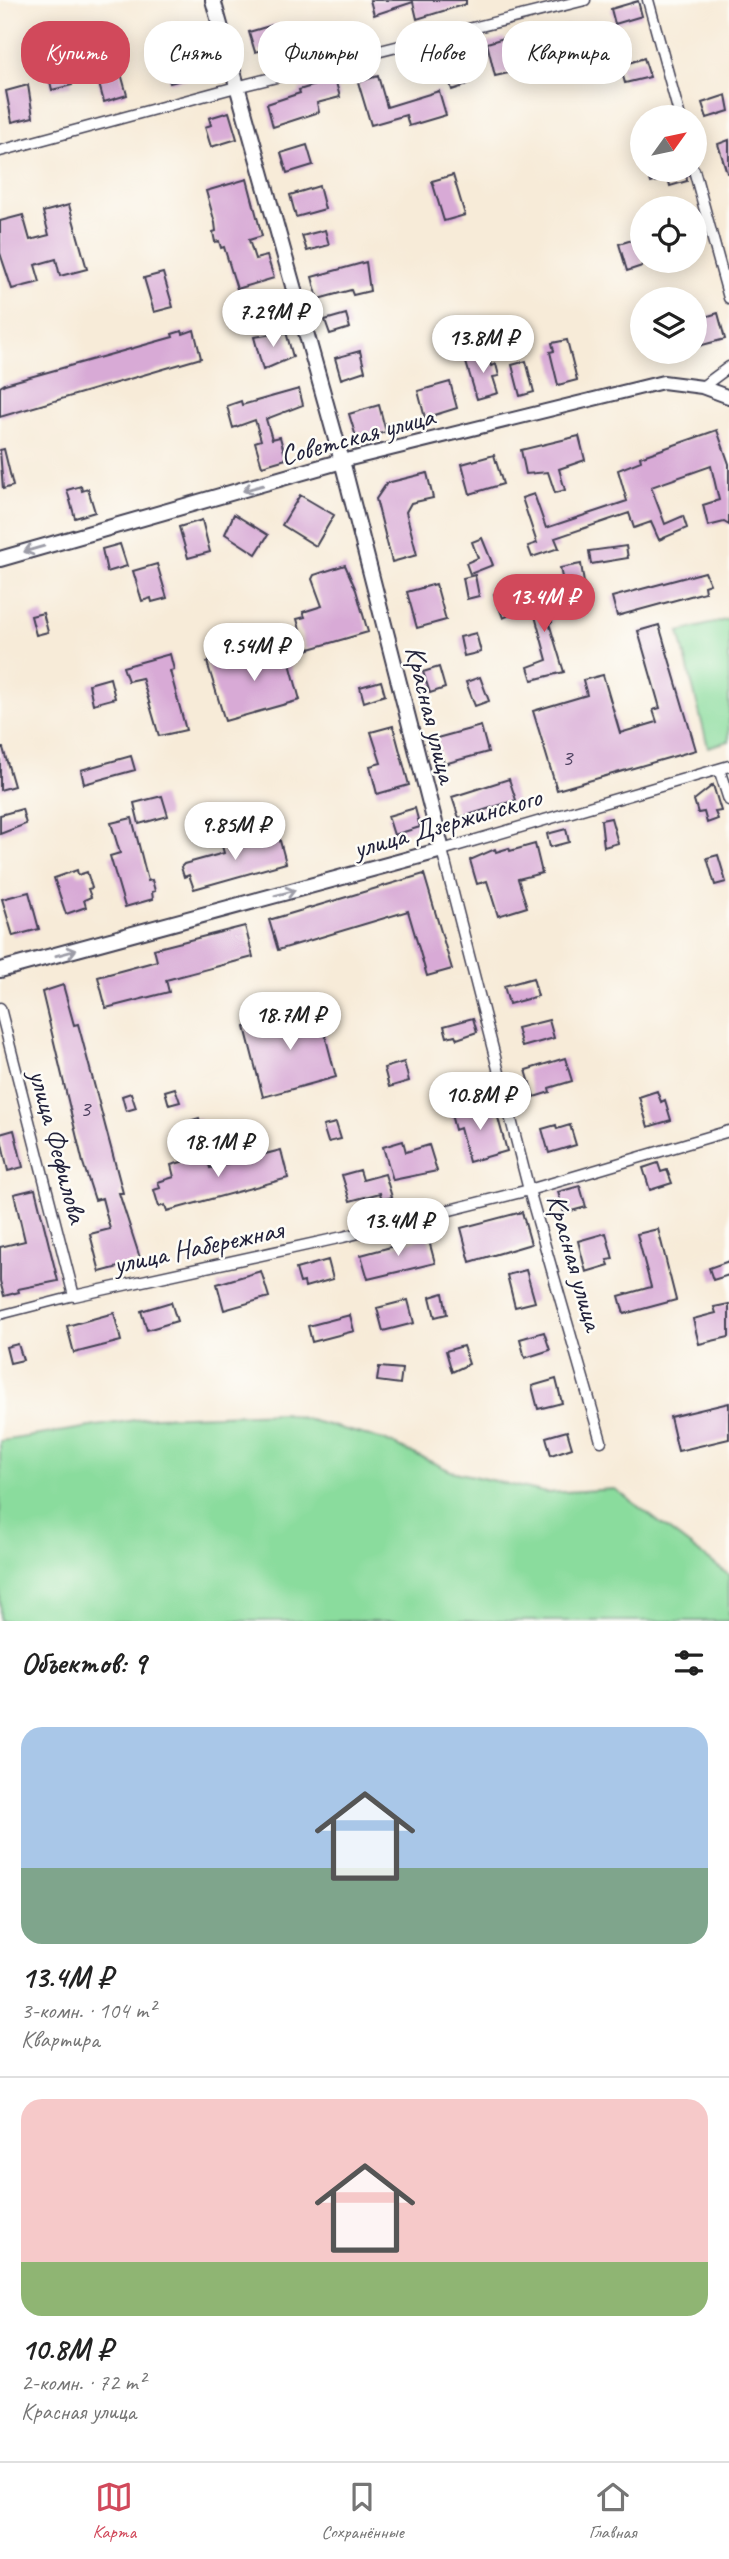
<!DOCTYPE html>
<html lang="ru">
<meta charset="utf-8">
<style>
:root{--surface:#fff;--page:#f6f6f6;--text:#222;--muted:#767676;--line:#e0e0e0;--accent:#d1495b}
body{margin:0;font-family:Caveat,sans-serif;background:var(--page);color:var(--text);height:100vh;display:flex;flex-direction:column;font-size:26px;white-space:nowrap}
*{box-sizing:border-box;margin:0}
p{font-size:23px;color:var(--muted)}
.icon{flex:none;width:38px;height:38px;fill:none;stroke:currentColor;stroke-width:2;stroke-linecap:round;stroke-linejoin:round}
.map{position:relative;height:1621px;overflow:hidden}
.details{display:flex;flex-direction:column;background:var(--surface);flex:1}
.details>*{flex:none}
.top-card{position:absolute;left:21px;top:21px;width:688px;height:63px;display:flex;gap:14px}
.needle{width:46px;rotate:57deg}
.buttons{position:absolute;left:630px;top:105px;display:grid;gap:14px}
.buttons a{display:grid;place-items:center;width:77px;height:77px;border-radius:50%;background:var(--surface);box-shadow:0 4px 18px #0003;font-size:35px}
.price{position:absolute;translate:-50% -60px;padding:0 16px;border-radius:24px;background:#fff;color:#222;font-size:23px;line-height:46px;filter:drop-shadow(0 2px 4px #0008)}
.price::after{content:'';position:absolute;left:50%;top:42px;width:21px;height:16px;margin-left:-10px;background:inherit;clip-path:polygon(0 0,100% 0,50% 100%)}
.price.active{background:var(--accent);color:#fff}
ul{padding:0;list-style:none}
li{display:grid;align-content:center;gap:14px;height:371px;padding:0 21px}
li+li{border-top:2px solid var(--line)}
li span{display:grid;place-items:center;height:217px;border-radius:21px;color:#555}
li>.icon{margin-inline-start:auto}
span .icon{width:126px;height:126px;fill:#fffc;stroke-width:1}
li b{font-size:30px}
h2{display:flex;justify-content:space-between;align-items:center;height:84px;padding:0 21px;font-size:30px}
.tag{padding:0 24px;border-radius:28px;background:var(--surface);box-shadow:0 4px 18px #0003;font-size:24px;line-height:63px}
.tag.active{background:var(--accent);color:#fff}
.tabs{display:flex;justify-content:space-around;align-items:center;height:98px;border-top:2px solid var(--line);background:var(--surface);font-size:19px;color:var(--muted)}
.tabs a{display:grid;justify-items:center;gap:4px}
.tabs .active{color:var(--accent)}
.map>svg:first-child{display:block}
.green{fill:#8adc9d;stroke:#567f6c;stroke-width:2}
.building{fill:#d8aad6}
.lines{fill:none;stroke-linecap:round;stroke-linejoin:round}
.pedestrian-casing{stroke:#424053;stroke-width:11}
.minor-casing{stroke:#424053;stroke-width:13}
.tertiary-casing{stroke:#424053;stroke-width:16}
.secondary-casing{stroke:#424053;stroke-width:18}
.pedestrian{stroke:#fff;stroke-width:8}
.minor{stroke:#fff;stroke-width:10}
.tertiary{stroke:#fff;stroke-width:12}
.secondary{stroke:#fff;stroke-width:14}
.oneway{stroke:#9c9ca7}
.labels{text-anchor:middle;stroke-width:5;stroke-linejoin:round;paint-order:stroke}
.number-label{font-size:24px;fill:#504462}
.street-label{font-size:28px;fill:#22223b;stroke:#fdfcf7}
</style>
<div class="map">
<svg width="729" height="1621" viewBox="0 0 729 1621">
<rect width="100%" height="100%" fill="#fdfcf7"/>
<filter id="ink" filterUnits="userSpaceOnUse"><feTurbulence type="fractalNoise" baseFrequency=".0143" numOctaves="2"/><feDisplacementMap in="SourceGraphic" scale="14" xChannelSelector="R" yChannelSelector="G"/><feConvolveMatrix kernelMatrix="1 2 1 2 8 2 1 2 1" color-interpolation-filters="sRGB"/></filter>
<filter id="wash" filterUnits="userSpaceOnUse"><feTurbulence type="fractalNoise" baseFrequency=".00686" numOctaves="4" result="noise"/><feDisplacementMap in="SourceGraphic" scale="28" xChannelSelector="R" yChannelSelector="G"/><feGaussianBlur stdDeviation="1.57" result="paint"/><feColorMatrix in="noise" values="0 0 0 0 0 0 0 0 0 0 0 0 0 0 0 0 0 1.4 0 .05"/><feComposite in="paint" operator="in"/></filter>
<g filter="url(#wash)">
<rect width="100%" height="100%" fill="#f7ebd8"/>
<!-- green -->
<path class="green" d="M729 619V741L708 747 679 632Z
M283 1413 384 1440 451 1471 547 1493 615 1489 729 1575V1621H0V1441L154 1417Z"/>
<g id="blocks">
<!-- building -->
<path class="building" d="M370 0H466V4L417 19 413 2 374 15Z
M638 1 642 16 615 24 611 9Z
M305 22 311 42 272 53 270 48 255 52 249 32 276 24 277 30Z
M568 25 573 44 531 56 526 37Z
M172 28 179 51 210 42 218 70 170 83 155 33Z
M504 38 513 72 495 76 487 43Z
M63 47 72 85 52 90 43 52Z
M460 49 469 80 466 81 467 85 452 90 441 55Z
M644 58 650 77 625 83 620 66Z
M117 59 127 95 104 102 94 66Z
M378 76 387 107 439 91 446 115 409 126 406 115 371 125 358 82Z
M335 79 340 97 317 103 319 112 273 127 267 104 300 93 299 90Z
M28 85 33 117 12 122 6 91Z
M726 95 729 111 707 118 702 103Z
M229 112 237 139 211 147 205 127 211 125 209 118Z
M729 140V173H727L718 144Z
M307 145 313 165 287 173 281 153Z
M647 170H686L687 181 670 186 668 178 651 183Z
M453 175 465 215 444 221 432 181Z
M247 179 262 236 249 240 255 259 267 256 274 278 237 289 224 247 221 248 219 241 215 242 213 232 216 231 215 223 206 191Z
M319 186 325 209 296 217 290 195Z
M69 205 87 269 60 276 56 259 35 265 40 282 12 289 0 253V221L23 215 30 240 49 235 43 212Z
M325 230 329 245 307 251 302 236Z
M642 237V266L627 271 619 244Z
M366 262 370 291 353 295 351 290 318 299 312 277Z
M163 273 173 307 154 312 144 278Z
M718 313 725 339 695 347V320Z
M346 314 350 328 330 334 325 320Z
M194 330 201 358 0 417V387L5 384 173 337 172 334 182 331 183 334Z
M286 332 293 357 263 370 254 337Z
M567 340 577 380 558 385 550 352 554 351 552 343Z
M360 351 365 371 341 379 335 358Z
M487 353 491 366 496 364 499 376 493 377 498 393 477 399 465 359Z
M526 361 534 392 520 396 512 365Z
M450 382 457 408 425 418 418 391Z
M299 389 303 405 266 419 272 439 280 437 286 459 262 466 255 442 261 440 255 420 233 428 227 406 241 401 242 405Z
M379 405 386 432 357 440 349 414Z
M717 430 729 464V525L724 522 708 526 703 505 719 500 711 466 651 487 665 524 683 516 687 528 659 540 651 522 634 528 629 513 555 538 559 548 532 557 528 546 537 543 522 498 534 494 546 528 627 501 618 470 641 461 640 457Z
M579 436 585 460 559 469 565 490 555 493 548 472 526 474 521 450Z
M4 449 13 486 3 489 0 450Z
M494 455 503 484 470 494 462 464Z
M427 473 433 498 411 503 406 512 417 555 392 562 376 499 387 483Z
M81 486 82 491 88 489 95 512 75 518 67 490Z
M300 495 334 515 316 546 282 525Z
M234 514 268 535 256 554 225 534Z
M202 520 210 552 188 558 179 527Z
M482 538 493 565 470 574 466 563 478 558 472 542Z
M120 544 127 566 107 572 102 549Z
M626 546 628 558 591 564 589 551Z
M157 564 167 598 152 602 151 598 142 601 133 571Z
M581 564 584 583 577 584 583 617 571 619 560 568Z
M345 565 356 590 368 632 306 650 297 619 305 617 303 612 322 606 312 579 314 575Z
M705 572 710 584 704 586 705 592 617 616 612 597Z
M475 575 479 596 467 599 463 578Z
M539 579 552 622 549 623 564 672 532 680 528 667 547 660 526 583Z
M436 584 446 620 417 628 407 592Z
M506 589 515 613 503 618 494 594Z
M43 613 48 632 36 635 31 616Z
M659 625 696 750 557 790 533 711 587 695 583 680 603 675 620 733 657 722 653 710 660 708 638 631Z
M476 633 481 652 464 656 460 637Z
M285 645 300 700 225 721 207 662 226 656 227 661Z
M170 654 174 670 170 671 186 730 159 736 142 678 128 681 123 667Z
M439 667 445 688 430 693 423 672Z
M480 677 489 701 475 706 466 682Z
M110 678 115 698 93 704 89 684Z
M381 681 385 695 364 702 360 687Z
M393 726 409 785 377 794 370 766 381 763 371 732Z
M481 726 488 752 444 764 437 738Z
M0 748H3L14 786 0 790Z
M131 756 135 770 84 784 81 770Z
M509 779 516 800 459 818 452 797Z
M713 785 721 811 715 812 718 819 707 823 704 812 698 813 694 800Z
M162 796 168 816 139 824 134 803Z
M415 808 420 827 394 835 388 816Z
M22 809 26 824 0 834V815Z
M132 818 148 881 152 880 155 891 152 892 153 899 125 907 110 856 120 853 111 823Z
M611 818 618 843 604 847 601 820Z
M566 829 569 842 550 847 547 834Z
M279 837 286 863 194 889 189 875 184 877 181 867 184 864 224 853 222 846 244 841 245 846Z
M535 844 542 873 518 879 527 907 498 916 487 881 477 884 470 860 495 849 496 852 509 848 510 851Z
M718 855 726 882 715 885 707 858Z
M77 870 78 875 87 872 92 888 88 889 91 897 84 900 86 907 66 914 54 878Z
M424 874 452 969 427 976 408 911 278 950 269 920Z
M29 892 39 929 13 936 2 899Z
M245 926 253 957 166 980 169 992 106 1008 98 977 157 961 154 949Z
M533 978 538 996 509 1004 504 986Z
M63 985 74 1025 78 1024 81 1035 123 1193H119L141 1261 100 1272 90 1234 110 1229 102 1198 95 1200 83 1163 42 992Z
M318 1008 336 1077 263 1097 245 1027Z
M473 1018 477 1032 457 1039 455 1035 447 1037 444 1026Z
M549 1020 554 1038 522 1047 517 1028Z
M565 1058 572 1081 549 1088 550 1092 534 1097 526 1070Z
M404 1062 409 1081 389 1087 384 1068Z
M175 1088 180 1102 169 1105 165 1091Z
M657 1091 661 1102 665 1100 671 1120 648 1127 639 1097Z
M131 1093 136 1108 126 1111 122 1096Z
M494 1103 507 1151 469 1162 460 1128 455 1130 451 1114Z
M199 1118 204 1135 192 1138 187 1122Z
M336 1123 341 1139 328 1142 323 1126Z
M556 1125 557 1129 570 1125 576 1145 549 1153 542 1129Z
M14 1130 23 1167 8 1171 0 1134Z
M403 1141 406 1152 429 1145 437 1171 393 1180 383 1147Z
M281 1150 288 1178 167 1211 165 1205 159 1207 154 1190 160 1188 158 1182 174 1177 171 1165 206 1155 210 1168Z
M658 1163 661 1172 667 1170 672 1183 650 1190 643 1168Z
M360 1170 363 1180 385 1174 392 1197 382 1200 380 1193 350 1201 342 1175Z
M580 1186 586 1207 564 1213 558 1192Z
M35 1189 58 1281 18 1289 19 1292 4 1296 0 1281V1247L25 1241 14 1194Z
M522 1212 531 1244 470 1262 461 1228Z
M658 1229 676 1300 624 1314 619 1296 651 1287 637 1234Z
M606 1233 613 1259 607 1260 609 1265 586 1272 578 1241Z
M428 1237 435 1263 368 1279 361 1255Z
M328 1260 333 1279 305 1287 304 1282 300 1283 296 1269Z
M729 1261V1275L713 1280 709 1268Z
M526 1270 535 1302 515 1307 507 1275Z
M261 1271 269 1297 224 1310 217 1284Z
M443 1293 447 1314 435 1317 430 1297Z
M408 1300 414 1323 383 1331 377 1308Z
M171 1302 177 1321 147 1330 141 1311Z
M729 1304V1337L699 1344 693 1319 716 1313 714 1307Z
M114 1313 121 1341 74 1353 67 1326Z
M350 1315 354 1331 312 1342 308 1326Z
M544 1332 550 1350 525 1358 520 1339Z
M18 1344 23 1360 10 1363 6 1347Z
M463 1346 469 1364 452 1372 446 1351Z
M379 1367 402 1369 400 1384 377 1381Z
M556 1379 562 1403 538 1409 532 1386Z
M729 1403V1439L678 1451 670 1417Z
M567 1431 572 1448 551 1455 546 1437Z"/>
</g>
</g>
<g filter="url(#ink)">
<use href="#blocks" fill-opacity="0" stroke="#424053" stroke-width="2"/>
<g class="lines">
<defs>
<path id="pedestrian" d="M0 1315 74 1296"/>
<path id="minor" d="M648 0 680 117
M0 151 236 87 585 0
M694 170 729 298
M702 387 729 367
M719 769 729 800
M0 1008 74 1296 343 1237 529 1190 729 1131
M601 1441 529 1190 442 850 729 766"/>
<path id="tertiary" d="M342 461 663 382 702 387 729 397"/>
<path id="secondary" d="M0 559 342 461
M0 970 442 850 342 461 213 0"/>
</defs>
<!-- pedestrian casing -->
<use href="#pedestrian" class="pedestrian-casing"/>
<!-- minor casing -->
<use href="#minor" class="minor-casing"/>
<!-- tertiary casing -->
<use href="#tertiary" class="tertiary-casing"/>
<!-- secondary casing -->
<use href="#secondary" class="secondary-casing"/>
<!-- pedestrian -->
<use href="#pedestrian" class="pedestrian"/>
<!-- minor -->
<use href="#minor" class="minor"/>
<!-- tertiary -->
<use href="#tertiary" class="tertiary"/>
<!-- secondary -->
<use href="#secondary" class="secondary"/>
</g>
<!-- one-way arrows -->
<defs><path id="oneway-shaft" d="M-6 0H5M1.5-3L5.5 0L1.5 3" fill="none" stroke-width="1.6" stroke-linecap="round" stroke-linejoin="round" transform="scale(1.75)"/></defs>
<g class="oneway">
<use href="#oneway-shaft" transform="translate(253 488) rotate(164)"/>
<use href="#oneway-shaft" transform="translate(34 549) rotate(164)"/>
<use href="#oneway-shaft" transform="translate(285 893) rotate(-15)"/>
<use href="#oneway-shaft" transform="translate(66 953) rotate(-15)"/>
</g>
</g>
<g class="labels">
<!-- number labels -->
<g class="number-label">
<text x="567" y="765">3</text>
<text x="85" y="1116">3</text>
</g>
<!-- street labels -->
<g class="street-label">
<text transform="translate(357 435) rotate(-15)" y="10">Советская улица</text>
<text transform="translate(432 714) rotate(76)" y="10">Красная улица</text>
<text transform="translate(447 822) rotate(-16)" y="10">улица Дзержинского</text>
<text transform="translate(59 1146) rotate(75)" y="10">улица Фефилова</text>
<text transform="translate(198 1246) rotate(-12)" y="10">улица Набережная</text>
<text transform="translate(576 1262) rotate(74)" y="10">Красная улица</text>
</g>
</g>
</svg>
<div class="buttons">
<a><svg class="needle" viewBox="-14 -14 28 28"><path d="M0-13l5 13h-10z" fill="#e53935"/><path d="M0 13l5-13h-10z" fill="#767676"/></svg></a>
<a><svg class="icon" aria-label="locate" viewBox="0 0 24 24"><circle cx="12" cy="12" r="6"/><path d="M12 2v4M12 18v4M2 12h4M18 12h4"/></svg></a>
<a><svg class="icon" aria-label="layers" viewBox="0 0 24 24"><path d="M12 4l9 5-9 5-9-5zM3 14l9 5 9-5"/></svg></a>
</div>
<b class="price" style="left:273px;top:349px">7.29M ₽</b>
<b class="price" style="left:483px;top:375px">13.8M ₽</b>
<b class="price active" style="left:544px;top:634px">13.4M ₽</b>
<b class="price" style="left:254px;top:683px">9.54M ₽</b>
<b class="price" style="left:235px;top:862px">9.85M ₽</b>
<b class="price" style="left:290px;top:1052px">18.7M ₽</b>
<b class="price" style="left:480px;top:1132px">10.8M ₽</b>
<b class="price" style="left:218px;top:1179px">18.1M ₽</b>
<b class="price" style="left:398px;top:1258px">13.4M ₽</b>
<div class="top-card">
<a class="tag active">Купить</a>
<a class="tag">Снять</a>
<a class="tag">Фильтры</a>
<a class="tag">Новое</a>
<a class="tag">Квартира</a>
</div>
</div>
<section class="details">
<h2>Объектов: 9<svg class="icon" aria-label="filters" viewBox="0 0 24 24"><path d="M4 7h16M4 17h16"/><circle cx="9" cy="7" r="2"/><circle cx="15" cy="17" r="2"/></svg></h2>
<ul>
<li><span style="background:linear-gradient(#a9c7e8 65%,#7fa58c 0)"><svg class="icon" aria-label="home" viewBox="0 0 24 24"><path d="M3 11l9-7 9 7M6 9v11h12V9"/></svg></span><div><b>13.4M ₽</b><p>3-комн. · 104 m²</p><p>Квартира</p></div></li>
<li><span style="background:linear-gradient(#f6c9c9 75%,#8fb573 0)"><svg class="icon" aria-label="home" viewBox="0 0 24 24"><path d="M3 11l9-7 9 7M6 9v11h12V9"/></svg></span><div><b>10.8M ₽</b><p>2-комн. · 72 m²</p><p>Красная улица</p></div></li>
</ul>
</section>
<nav class="tabs">
<a class="active"><svg class="icon" aria-label="map" viewBox="0 0 24 24"><path d="M3 6l6-2 6 2 6-2v14l-6 2-6-2-6 2zM9 4v14M15 6v14"/></svg>Карта</a>
<a><svg class="icon" aria-label="saved" viewBox="0 0 24 24"><path d="M7 4h10v16l-5-4-5 4z"/></svg>Сохранённые</a>
<a><svg class="icon" aria-label="home" viewBox="0 0 24 24"><path d="M3 11l9-7 9 7M6 9v11h12V9"/></svg>Главная</a>
</nav>
